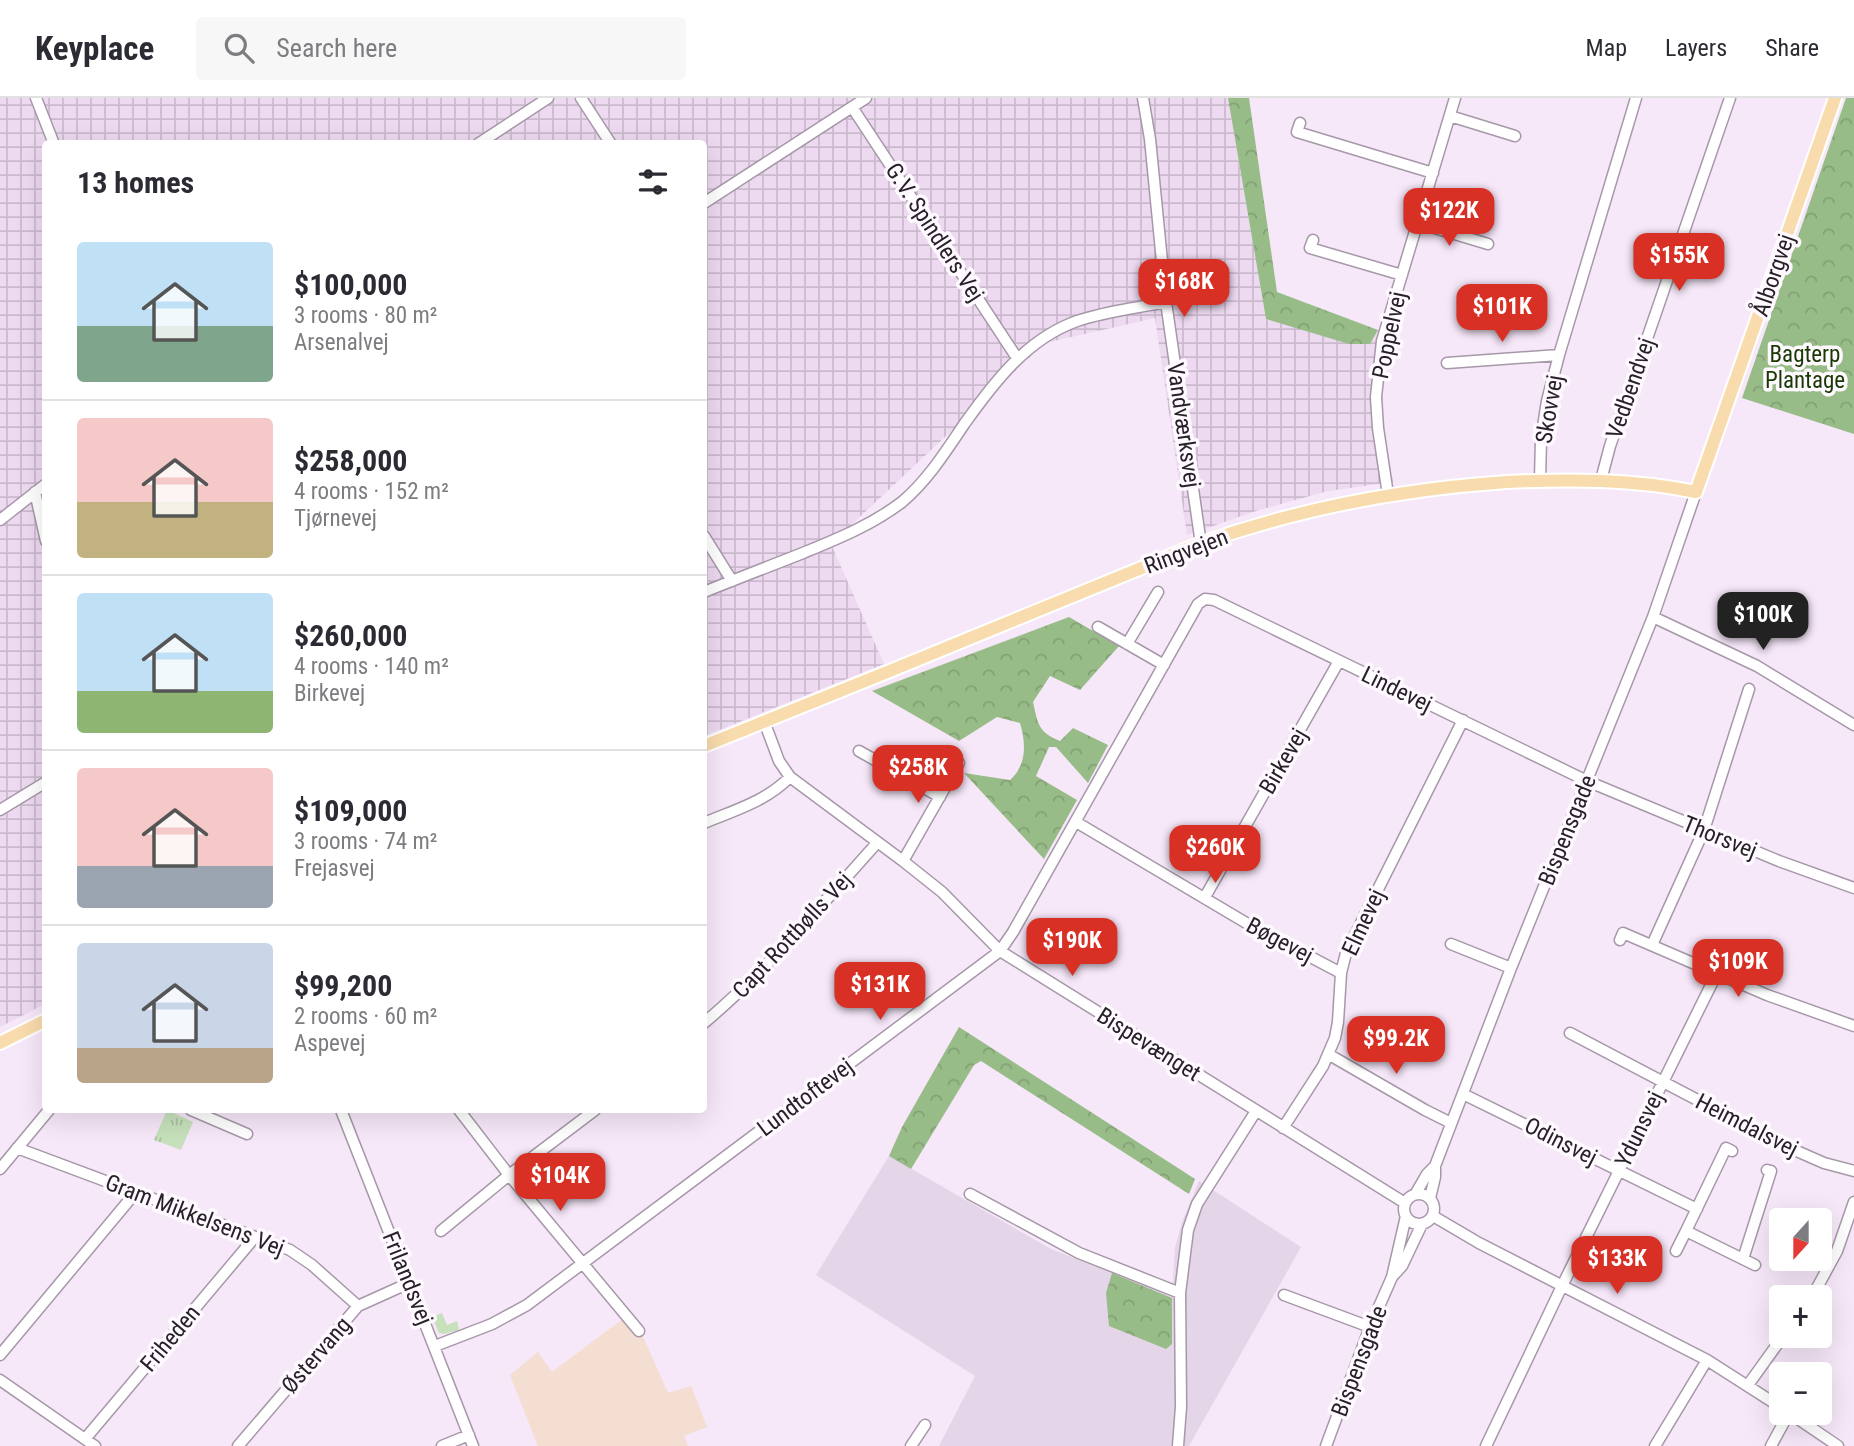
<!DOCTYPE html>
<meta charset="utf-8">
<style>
:root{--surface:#fff;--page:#f7f7f7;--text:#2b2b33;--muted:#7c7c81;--line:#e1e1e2;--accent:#d93025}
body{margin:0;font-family:"Roboto Condensed",sans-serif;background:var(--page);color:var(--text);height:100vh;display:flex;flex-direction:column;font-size:26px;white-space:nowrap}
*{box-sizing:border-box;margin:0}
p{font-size:23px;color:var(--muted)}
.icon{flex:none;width:38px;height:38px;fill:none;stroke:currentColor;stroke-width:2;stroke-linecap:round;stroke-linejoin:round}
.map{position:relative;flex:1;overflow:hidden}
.panel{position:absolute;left:42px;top:42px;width:665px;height:973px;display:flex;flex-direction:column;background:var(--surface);border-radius:7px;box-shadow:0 7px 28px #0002}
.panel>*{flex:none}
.needle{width:46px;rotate:201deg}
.fabs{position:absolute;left:1769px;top:1110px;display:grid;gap:14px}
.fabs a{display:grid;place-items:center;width:63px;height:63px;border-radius:7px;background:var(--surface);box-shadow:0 7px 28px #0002;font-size:35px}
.price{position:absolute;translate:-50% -60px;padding:0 16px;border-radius:14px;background:var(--accent);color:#fff;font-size:23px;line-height:46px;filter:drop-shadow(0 2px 4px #0008)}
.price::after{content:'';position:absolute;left:50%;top:42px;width:21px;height:16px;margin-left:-10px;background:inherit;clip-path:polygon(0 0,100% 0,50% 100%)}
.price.active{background:#222;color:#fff}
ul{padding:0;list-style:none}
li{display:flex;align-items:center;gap:21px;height:175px;padding:0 35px}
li+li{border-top:2px solid var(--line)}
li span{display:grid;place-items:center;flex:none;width:196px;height:140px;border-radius:7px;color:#555}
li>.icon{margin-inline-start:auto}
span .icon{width:84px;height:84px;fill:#fffc;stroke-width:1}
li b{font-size:30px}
h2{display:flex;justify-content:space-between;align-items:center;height:84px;padding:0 35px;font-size:30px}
header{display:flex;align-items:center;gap:42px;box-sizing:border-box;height:98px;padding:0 35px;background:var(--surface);border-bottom:2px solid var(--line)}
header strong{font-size:33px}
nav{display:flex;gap:38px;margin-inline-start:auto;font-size:24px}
.search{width:490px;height:63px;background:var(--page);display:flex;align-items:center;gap:18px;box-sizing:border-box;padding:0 24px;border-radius:7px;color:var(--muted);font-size:26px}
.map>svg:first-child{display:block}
.industrial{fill:url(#industrial-grid)}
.education{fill:#f4ded1}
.medical{fill:#e4d5e8}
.grass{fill:#c7e1bc}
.forest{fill:url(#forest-crowns)}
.park{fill:url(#park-tufts)}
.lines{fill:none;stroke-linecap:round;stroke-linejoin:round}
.minor-casing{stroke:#a698a8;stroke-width:13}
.major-casing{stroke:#fff;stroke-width:16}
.minor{stroke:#fff;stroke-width:10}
.major{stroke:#f9dcad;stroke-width:12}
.labels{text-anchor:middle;stroke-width:7;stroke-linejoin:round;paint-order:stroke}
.street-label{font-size:23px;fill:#262127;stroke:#fef8ff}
.park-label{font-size:23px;fill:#183a02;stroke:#fef8ff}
</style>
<header>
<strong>Keyplace</strong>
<div class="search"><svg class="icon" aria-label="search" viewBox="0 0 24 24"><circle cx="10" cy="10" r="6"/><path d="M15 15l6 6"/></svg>Search here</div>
<nav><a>Map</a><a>Layers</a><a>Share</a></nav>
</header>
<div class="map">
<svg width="1854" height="1348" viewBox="0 0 1854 1348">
<defs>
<pattern id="industrial-grid" width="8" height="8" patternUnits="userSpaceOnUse" patternTransform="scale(1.75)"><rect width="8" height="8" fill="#edd9f0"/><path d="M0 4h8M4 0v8" fill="none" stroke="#cbbace"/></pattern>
<pattern id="forest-crowns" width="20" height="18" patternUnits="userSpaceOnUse" patternTransform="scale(1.75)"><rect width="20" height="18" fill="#98bc88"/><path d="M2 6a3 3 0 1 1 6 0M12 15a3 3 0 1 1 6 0" fill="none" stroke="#83a175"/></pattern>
<pattern id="park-tufts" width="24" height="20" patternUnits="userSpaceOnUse" patternTransform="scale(1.75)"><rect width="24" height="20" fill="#c7e1bc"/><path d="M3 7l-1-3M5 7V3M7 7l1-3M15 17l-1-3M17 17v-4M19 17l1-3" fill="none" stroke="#abc1a2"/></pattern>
</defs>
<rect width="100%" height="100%" fill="#f6e7f9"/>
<!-- industrial -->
<path class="industrial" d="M0 0H1228L1266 221 1370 246 1378 232 1390 236 1383 281 1382 321 1393 384 1328 393 1259 412 1187 437 1155 220 1045 245 831 446 884 566 704 638V46H46L45 906 0 929Z"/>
<!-- education -->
<path class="education" d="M624 1220 644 1241 668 1295 691 1288 707 1329 684 1338 688 1348H538L510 1277 538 1254 552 1274Z"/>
<!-- medical -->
<path class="medical" d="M889 1058 1051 1151 1172 1199 1175 1150 1182 1124 1199 1083 1301 1149 1189 1348H939L975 1278 816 1177Z"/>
<!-- grass -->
<path class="grass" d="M442 1215 447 1227 457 1223 459 1232 444 1236 439 1235 432 1219Z"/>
<!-- forest -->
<path class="forest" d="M1228 0H1249L1277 194 1378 232 1370 246H1349L1266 221Z
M1846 0H1854V336L1742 300Z
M1069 519 1119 548 1080 592 1050 578 1033 604C1038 626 1038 634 1060 643L1073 630 1108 647 1088 685 1056 649H1049L1036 678 1077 702 1044 761 964 675 1010 682C1027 667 1026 645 1020 625L997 619 959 643 872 593Z
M959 929 1195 1081 1189 1096 981 963 974 967 911 1071 889 1058 902 1029Z
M1112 1175 1172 1200V1246L1166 1251 1109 1228 1106 1195Z"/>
<!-- park -->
<path class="park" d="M167 1012 193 1024 181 1052 154 1042Z"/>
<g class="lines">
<defs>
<path id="minor" d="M36 0 54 46
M581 0 611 46
M1143 0 1150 41 1166 204 1201 446
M852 9 1017 260
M1450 18 1515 38
M1300 25 1297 34 1433 75
M478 46 548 0
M704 105 866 0
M1418 125 1488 146
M1313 142 1310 150 1402 177
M1447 265 1559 257
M1540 382 1541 341 1547 303 1559 257 1636 0
M1601 382 1610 348 1730 0
M35 394 46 443
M1388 397 1378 330 1376 299 1382 243 1455 0
M0 422 46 386
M704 438 732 483
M704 494C736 481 770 468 803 455 837 441 872 427 902 404 928 382 946 353 965 325 995 283 1027 241 1077 223 1106 213 1137 210 1166 204
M1653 519 1757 568 1854 627
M1098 529 1164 567
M1127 546 1158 494
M764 623 779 663 790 679 903 763 942 794 1000 853 1405 1105
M859 653 940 699
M0 712 46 684
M1076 724 1248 826 1341 875
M704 725C735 712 765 704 790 679
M903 763 959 665
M1205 799 1339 563
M1620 842 1623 835 1767 897 1854 928
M1451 846 1511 870
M1652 847 1704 732 1749 591
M704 925C767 872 821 807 877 745
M1570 935 1783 1047 1824 1065 1854 1073
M1328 956 1425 1012 1451 1025
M1463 996 1697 1111
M191 1012 247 1036
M341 1012 473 1348
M459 1012 509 1077 639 1233
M1283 1030 1323 968 1335 940 1338 924 1341 875 1346 855 1463 622
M17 1050 290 1152 312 1167 358 1208
M1732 1053 1726 1050 1686 1133 1755 1167
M0 1071 49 1012
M1416 1095 1427 1076 1435 1068 1511 870 1653 519 1696 394
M1404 1111a15 15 0 1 1 30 0a15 15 0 1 1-30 0Z
M970 1096 1079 1155 1180 1195
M1430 1100 1435 1079V1068
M1433 1118 1479 1145 1707 1262 1782 1310
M441 1133 509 1077 595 1012
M1676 1153 1686 1133
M1743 1161 1771 1073 1767 1072
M1392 1179 1406 1118
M1284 1197 1370 1229
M1812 1199 1837 1153 1854 1104
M435 1248 492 1226 527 1207 1000 853 1013 834 1198 506 1205 501 1214 502 1587 683 1779 763 1854 790
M0 1257 136 1094
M0 1282 95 1348
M1748 1287 1784 1237
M1788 1314 1838 1348
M85 1341 255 1139
M238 1348 358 1208 409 1185
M442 1348 469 1337
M911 1348 925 1327
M1178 1348 1181 1309 1180 1195 1188 1132 1197 1106 1256 1013
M1326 1348 1370 1229 1392 1179 1402 1168 1422 1126
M1486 1348 1562 1188 1717 875
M1655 1348 1707 1262
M1771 1348 1789 1315"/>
<path id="major" d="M704 648C803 608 903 568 1002 527 1046 509 1090 491 1134 473 1157 464 1179 453 1202 445 1301 410 1403 391 1507 384 1570 381 1633 381 1696 394L1835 0
M0 945 46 922"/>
</defs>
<!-- minor casing -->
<use href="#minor" class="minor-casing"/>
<!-- major casing -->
<use href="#major" class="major-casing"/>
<!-- minor -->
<use href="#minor" class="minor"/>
<!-- major -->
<use href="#major" class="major"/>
</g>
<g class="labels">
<!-- street labels -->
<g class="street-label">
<text transform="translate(935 134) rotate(57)" y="8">G.V. Spindlers Vej</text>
<text transform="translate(1773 177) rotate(-71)" y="8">Ålborgvej</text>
<text transform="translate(1389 237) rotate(-78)" y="8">Poppelvej</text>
<text transform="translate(1630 290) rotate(-71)" y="8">Vedbendvej</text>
<text transform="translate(1549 311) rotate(-80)" y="8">Skovvej</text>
<text transform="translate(1184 327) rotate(82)" y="8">Vandværksvej</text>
<text transform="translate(1186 453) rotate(-21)" y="8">Ringvejen</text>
<text transform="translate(1397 591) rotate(26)" y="8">Lindevej</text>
<text transform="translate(1283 663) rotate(-60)" y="8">Birkevej</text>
<text transform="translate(1567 732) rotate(-68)" y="8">Bispensgade</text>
<text transform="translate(1720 739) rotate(22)" y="8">Thorsvej</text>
<text transform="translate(1363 824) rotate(-65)" y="8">Elmevej</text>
<text transform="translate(792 837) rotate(-47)" y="8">Capt Rottbølls Vej</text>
<text transform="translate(1280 842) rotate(28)" y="8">Bøgevej</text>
<text transform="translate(1149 946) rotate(32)" y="8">Bispevænget</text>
<text transform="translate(805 999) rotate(-37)" y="8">Lundtoftevej</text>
<text transform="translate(1747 1027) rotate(27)" y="8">Heimdalsvej</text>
<text transform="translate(1639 1031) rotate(-64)" y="8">Ydunsvej</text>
<text transform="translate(1561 1043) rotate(27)" y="8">Odinsvej</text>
<text transform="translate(195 1117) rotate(21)" y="8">Gram Mikkelsens Vej</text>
<text transform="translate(408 1180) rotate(68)" y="8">Frilandsvej</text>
<text transform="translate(170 1240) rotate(-50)" y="8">Friheden</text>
<text transform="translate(316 1257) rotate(-49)" y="8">Østervang</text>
<text transform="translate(1359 1263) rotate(-69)" y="8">Bispensgade</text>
</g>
<!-- park labels -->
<g class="park-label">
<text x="1805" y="264">Bagterp<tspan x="1805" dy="26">Plantage</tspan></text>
</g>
</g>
</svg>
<div class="fabs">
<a><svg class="needle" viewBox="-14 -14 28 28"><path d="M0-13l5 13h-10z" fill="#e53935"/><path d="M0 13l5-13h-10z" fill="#7c7c81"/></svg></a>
<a>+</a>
<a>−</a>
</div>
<b class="price" style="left:1449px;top:150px">$122K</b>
<b class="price" style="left:1679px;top:195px">$155K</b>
<b class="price" style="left:1184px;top:221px">$168K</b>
<b class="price" style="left:1502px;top:246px">$101K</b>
<b class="price active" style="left:1763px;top:554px">$100K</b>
<b class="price" style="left:918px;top:707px">$258K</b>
<b class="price" style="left:1215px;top:787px">$260K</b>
<b class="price" style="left:1072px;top:880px">$190K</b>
<b class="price" style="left:1738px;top:901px">$109K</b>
<b class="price" style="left:880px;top:924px">$131K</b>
<b class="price" style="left:1396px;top:978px">$99.2K</b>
<b class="price" style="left:560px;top:1115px">$104K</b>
<b class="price" style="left:1617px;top:1198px">$133K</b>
<section class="panel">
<h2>13 homes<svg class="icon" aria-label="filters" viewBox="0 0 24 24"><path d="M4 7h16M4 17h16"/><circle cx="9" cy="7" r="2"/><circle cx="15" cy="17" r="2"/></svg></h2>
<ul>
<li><span style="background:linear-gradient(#bfe0f5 60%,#7fa58c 0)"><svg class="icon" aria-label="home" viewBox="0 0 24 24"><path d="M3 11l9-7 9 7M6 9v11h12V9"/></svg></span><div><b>$100,000</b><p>3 rooms · 80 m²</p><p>Arsenalvej</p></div></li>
<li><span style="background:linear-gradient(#f6c9c9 60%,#c2b280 0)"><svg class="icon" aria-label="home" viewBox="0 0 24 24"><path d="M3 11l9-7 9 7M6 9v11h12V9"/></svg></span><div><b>$258,000</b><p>4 rooms · 152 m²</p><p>Tjørnevej</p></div></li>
<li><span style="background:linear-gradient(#bfe0f5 70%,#8fb573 0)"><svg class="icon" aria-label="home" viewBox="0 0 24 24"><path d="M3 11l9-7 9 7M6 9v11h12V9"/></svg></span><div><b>$260,000</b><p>4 rooms · 140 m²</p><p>Birkevej</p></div></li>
<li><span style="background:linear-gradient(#f6c9c9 70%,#9aa5b1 0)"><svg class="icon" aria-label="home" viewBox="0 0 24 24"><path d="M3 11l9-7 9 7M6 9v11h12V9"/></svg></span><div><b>$109,000</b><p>3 rooms · 74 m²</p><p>Frejasvej</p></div></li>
<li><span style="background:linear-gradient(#c9d6e8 75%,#b9a48a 0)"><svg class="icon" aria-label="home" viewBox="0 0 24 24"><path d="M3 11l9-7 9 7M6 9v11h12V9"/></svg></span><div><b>$99,200</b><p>2 rooms · 60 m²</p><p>Aspevej</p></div></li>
</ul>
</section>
</div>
